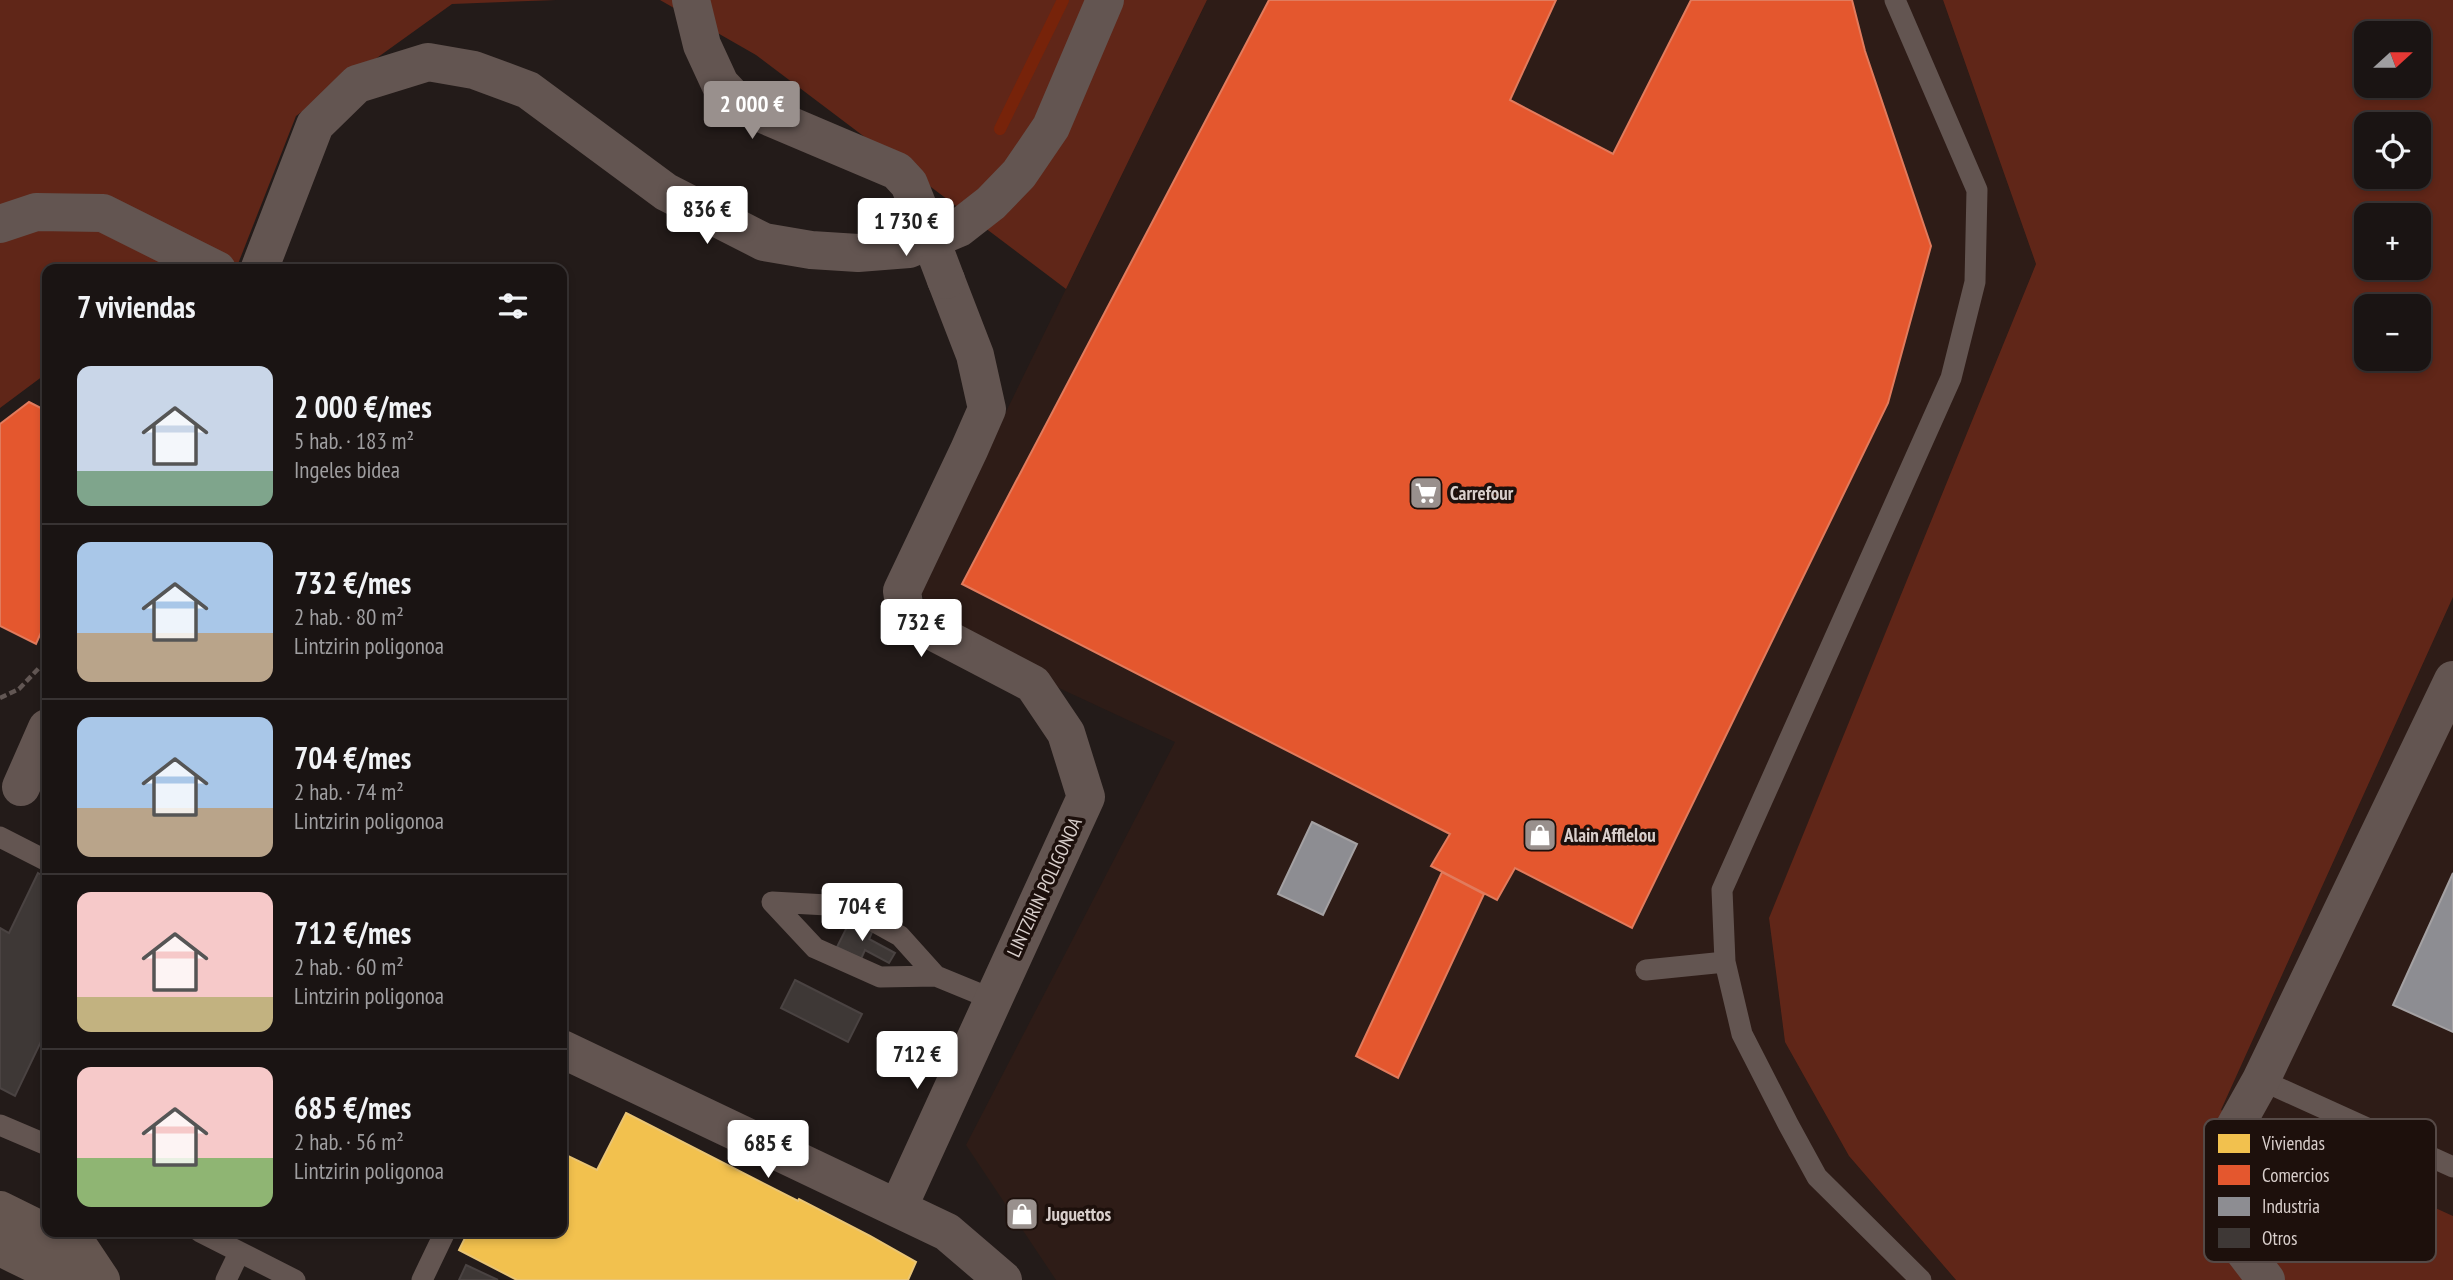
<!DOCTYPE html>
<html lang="es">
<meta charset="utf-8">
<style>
:root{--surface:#1a1413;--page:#272121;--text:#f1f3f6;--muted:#9f9ea0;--line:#383333;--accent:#99908d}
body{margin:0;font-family:"PT Sans Narrow",sans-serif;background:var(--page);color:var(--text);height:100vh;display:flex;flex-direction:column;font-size:26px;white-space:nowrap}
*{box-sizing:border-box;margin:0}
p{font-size:23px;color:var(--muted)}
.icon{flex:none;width:38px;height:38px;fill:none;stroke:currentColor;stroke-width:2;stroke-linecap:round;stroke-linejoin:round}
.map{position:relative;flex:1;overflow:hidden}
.side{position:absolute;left:42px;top:264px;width:525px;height:973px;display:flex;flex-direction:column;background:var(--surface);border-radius:14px;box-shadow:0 4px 10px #0003,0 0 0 2px var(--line)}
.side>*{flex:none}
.needle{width:46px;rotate:69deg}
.tools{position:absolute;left:2354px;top:21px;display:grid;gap:14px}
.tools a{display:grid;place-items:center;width:77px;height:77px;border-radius:14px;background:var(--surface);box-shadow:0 4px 10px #0003,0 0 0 2px var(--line);font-size:35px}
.price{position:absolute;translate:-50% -60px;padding:0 16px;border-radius:7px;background:#fff;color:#222;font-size:23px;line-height:46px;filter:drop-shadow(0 2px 4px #0008)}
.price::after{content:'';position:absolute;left:50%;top:42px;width:21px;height:16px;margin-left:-10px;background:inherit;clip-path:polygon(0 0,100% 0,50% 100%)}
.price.selected{background:var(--accent);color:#fff}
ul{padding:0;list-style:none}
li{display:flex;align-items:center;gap:21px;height:175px;padding:0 35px}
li+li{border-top:2px solid var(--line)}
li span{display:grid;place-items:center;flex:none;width:196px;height:140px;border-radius:14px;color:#555}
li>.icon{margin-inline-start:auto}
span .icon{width:84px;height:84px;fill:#fffc;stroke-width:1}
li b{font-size:30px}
h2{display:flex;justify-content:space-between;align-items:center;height:84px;padding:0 35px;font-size:30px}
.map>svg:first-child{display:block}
.built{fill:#2e1c17}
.green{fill:#602618;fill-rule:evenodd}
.homes{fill:#f2c14e;stroke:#eac574;stroke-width:2}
.shops{fill:#e4572e;stroke:#e17b5d;stroke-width:2}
.industry{fill:#8d8d92;stroke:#a4a1a3;stroke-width:2}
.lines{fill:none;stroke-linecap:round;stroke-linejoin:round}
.stream{stroke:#77230a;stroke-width:12}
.building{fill:#3e3836;stroke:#4a4342;stroke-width:2}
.path{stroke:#625754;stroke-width:4.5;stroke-dasharray:7 3.5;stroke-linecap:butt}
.service{stroke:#635551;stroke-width:21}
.minor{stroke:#635551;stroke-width:38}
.primary{stroke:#655650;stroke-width:38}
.minor-bridge{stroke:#635551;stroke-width:38}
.labels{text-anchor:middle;stroke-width:7;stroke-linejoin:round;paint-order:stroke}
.poi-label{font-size:19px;font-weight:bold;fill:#d9cfcc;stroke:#1d100c;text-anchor:start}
.street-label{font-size:19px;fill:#d9cfcc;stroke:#1d100c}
.key{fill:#1d100c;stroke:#554946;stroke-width:2}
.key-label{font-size:19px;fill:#d9cfcc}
</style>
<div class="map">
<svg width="2453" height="1280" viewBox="0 0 2453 1280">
<rect width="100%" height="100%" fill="#231b19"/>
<!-- built -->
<path class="built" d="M1207 0H1943L2036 264 1769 919 1785 1042 1849 1156 1956 1280H1056L966 1145 1175 742 934 630 920 588Z
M2453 597V1216L2221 1110Z"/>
<!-- green -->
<path class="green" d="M0 0H556L452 4 296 116 236 269 47 270V373L0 408Z
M660 0H1207L1066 289 756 55Z
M1943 0H2453V597L2221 1110 2453 1216V1280H1956L1849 1156 1785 1042 1769 918 2036 264ZM2366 33H2418V86H2366ZM2366 124H2418V177H2366ZM2366 215H2418V268H2366ZM2366 306H2418V359H2366Z"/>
<!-- homes -->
<path class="homes" d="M626 1113 798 1201 799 1199 870 1236 916 1262 908 1280H517L459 1250 468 1232H562V1153L597 1170Z"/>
<!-- shops -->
<path class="shops" d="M1269 0H1556L1510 100 1613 154 1691 0H1852L1865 51 1931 246 1888 403 1632 928 1515 868 1497 900 1431 866 1450 834 962 584Z
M29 402 47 411V619L36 644 0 626V424Z
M1442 872 1484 894 1398 1078 1356 1056Z"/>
<!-- industry -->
<path class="industry" d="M1312 822 1357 844 1323 915 1278 894Z
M2453 873V1032L2393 1005Z"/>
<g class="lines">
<!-- stream -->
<path class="stream" d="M1000 129 1063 0"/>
</g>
<!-- building -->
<path class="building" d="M38 873 47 878V1029L15 1096 0 1088V928L9 933Z
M851 919 873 930 869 939 895 953 889 963 865 950 861 959 837 947Z
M795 980 862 1014 848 1042 781 1008Z
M466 1265 498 1280H459Z"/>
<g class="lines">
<!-- path -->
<path class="path" d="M0 698 19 689 39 668 46 671"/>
<!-- service -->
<path class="service" d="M1895 0 1977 190 1975 282 1951 378 1722 890 1725 962 1742 1034 1788 1124 1817 1177 1921 1280
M0 837 47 861
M772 902 815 948 880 977 936 976 992 999
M772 902 846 906 900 936 936 976
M1646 970 1725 962
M2261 1080 2453 1167
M0 1125 47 1145
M200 1232 295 1280
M226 1280 239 1253
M422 1280 445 1232"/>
<!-- minor -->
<path class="minor" d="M691 0 702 45 720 84 739 104 897 171 909 184 921 214
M0 224 36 212 103 213 217 270
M259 270 315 125 357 84 428 62 474 70 528 90 666 192 764 242 811 250 858 253 909 249 959 228 991 203 1019 174 1051 127 1105 0
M21 787 47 728
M562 1049 947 1232 1003 1280
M898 1208 1086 797 1066 733 1033 684 924 627 905 611 902 591 969 450 987 409 975 355 946 280
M2266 1280 2240 1246 2223 1190 2228 1139 2261 1080 2453 680"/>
<!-- primary -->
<path class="primary" d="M0 1210 81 1250 101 1280
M0 1247 68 1280"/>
<!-- minor-bridge -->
<path class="minor-bridge" d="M921 214 946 280"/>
</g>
<!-- icons -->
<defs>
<symbol id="supermarket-square" viewBox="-11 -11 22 22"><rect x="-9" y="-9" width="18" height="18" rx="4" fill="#99908d" stroke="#1d100c"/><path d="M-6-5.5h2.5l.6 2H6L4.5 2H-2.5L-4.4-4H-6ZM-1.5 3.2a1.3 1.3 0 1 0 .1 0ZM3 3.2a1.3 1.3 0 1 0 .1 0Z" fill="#fff"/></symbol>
<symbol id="shop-square" viewBox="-11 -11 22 22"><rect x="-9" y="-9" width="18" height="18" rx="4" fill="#99908d" stroke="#1d100c"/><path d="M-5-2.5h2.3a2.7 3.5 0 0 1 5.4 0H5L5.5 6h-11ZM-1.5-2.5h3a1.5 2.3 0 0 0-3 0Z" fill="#fff"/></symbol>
</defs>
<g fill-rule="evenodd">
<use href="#supermarket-square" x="1407" y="474" width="38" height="38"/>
<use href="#shop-square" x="1521" y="816" width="38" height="38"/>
<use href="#shop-square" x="1003" y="1195" width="38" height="38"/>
</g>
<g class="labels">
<!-- poi labels -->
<g class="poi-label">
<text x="1450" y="500">Carrefour</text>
<text x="1564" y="842">Alain Afflelou</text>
<text x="1046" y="1221">Juguettos</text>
</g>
<!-- street labels -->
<g class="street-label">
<text transform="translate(1044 887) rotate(-65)" y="7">LINTZIRIN POLIGONOA</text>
</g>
</g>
<!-- legend -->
<rect x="2204" y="1119" width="232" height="143" rx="10" class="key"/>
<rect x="2218" y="1134" width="32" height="19" fill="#f2c14e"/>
<rect x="2218" y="1165" width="32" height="20" fill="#e4572e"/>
<rect x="2218" y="1197" width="32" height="19" fill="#8d8d92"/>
<rect x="2218" y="1228" width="32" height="20" fill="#3e3836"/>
<g class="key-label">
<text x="2262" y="1150">Viviendas</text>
<text x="2262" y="1182">Comercios</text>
<text x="2262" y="1213">Industria</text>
<text x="2262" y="1245">Otros</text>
</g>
</svg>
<div class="tools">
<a><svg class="needle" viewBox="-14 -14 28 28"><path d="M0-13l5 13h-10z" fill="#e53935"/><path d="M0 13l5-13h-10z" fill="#9f9ea0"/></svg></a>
<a><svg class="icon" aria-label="locate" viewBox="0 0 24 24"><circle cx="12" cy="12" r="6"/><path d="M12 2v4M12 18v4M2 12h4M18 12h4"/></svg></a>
<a>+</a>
<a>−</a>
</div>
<b class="price selected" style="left:752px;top:141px">2 000 €</b>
<b class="price" style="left:707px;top:246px">836 €</b>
<b class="price" style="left:906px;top:258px">1 730 €</b>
<b class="price" style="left:921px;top:659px">732 €</b>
<b class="price" style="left:862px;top:943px">704 €</b>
<b class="price" style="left:917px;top:1091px">712 €</b>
<b class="price" style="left:768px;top:1180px">685 €</b>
<section class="side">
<h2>7 viviendas<svg class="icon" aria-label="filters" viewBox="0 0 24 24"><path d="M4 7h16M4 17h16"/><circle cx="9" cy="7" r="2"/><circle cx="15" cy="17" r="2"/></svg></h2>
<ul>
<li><span style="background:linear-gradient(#c9d6e8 75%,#7fa58c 0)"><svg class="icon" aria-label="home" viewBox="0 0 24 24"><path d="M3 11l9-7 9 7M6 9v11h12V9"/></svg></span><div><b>2 000 €/mes</b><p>5 hab. · 183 m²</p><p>Ingeles bidea</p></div></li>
<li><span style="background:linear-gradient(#a9c7e8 65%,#b9a48a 0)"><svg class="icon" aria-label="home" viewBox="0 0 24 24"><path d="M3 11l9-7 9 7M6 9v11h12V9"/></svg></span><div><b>732 €/mes</b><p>2 hab. · 80 m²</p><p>Lintzirin poligonoa</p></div></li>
<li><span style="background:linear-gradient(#a9c7e8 65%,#b9a48a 0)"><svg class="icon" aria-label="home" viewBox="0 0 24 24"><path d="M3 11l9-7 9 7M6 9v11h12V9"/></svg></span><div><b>704 €/mes</b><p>2 hab. · 74 m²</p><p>Lintzirin poligonoa</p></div></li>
<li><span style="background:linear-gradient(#f6c9c9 75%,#c2b280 0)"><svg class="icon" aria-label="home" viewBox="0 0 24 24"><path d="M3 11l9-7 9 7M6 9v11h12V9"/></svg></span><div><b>712 €/mes</b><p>2 hab. · 60 m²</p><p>Lintzirin poligonoa</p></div></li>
<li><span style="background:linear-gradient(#f6c9c9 65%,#8fb573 0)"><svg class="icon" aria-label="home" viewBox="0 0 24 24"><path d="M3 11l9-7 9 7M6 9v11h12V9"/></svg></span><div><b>685 €/mes</b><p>2 hab. · 56 m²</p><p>Lintzirin poligonoa</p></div></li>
</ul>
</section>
</div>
